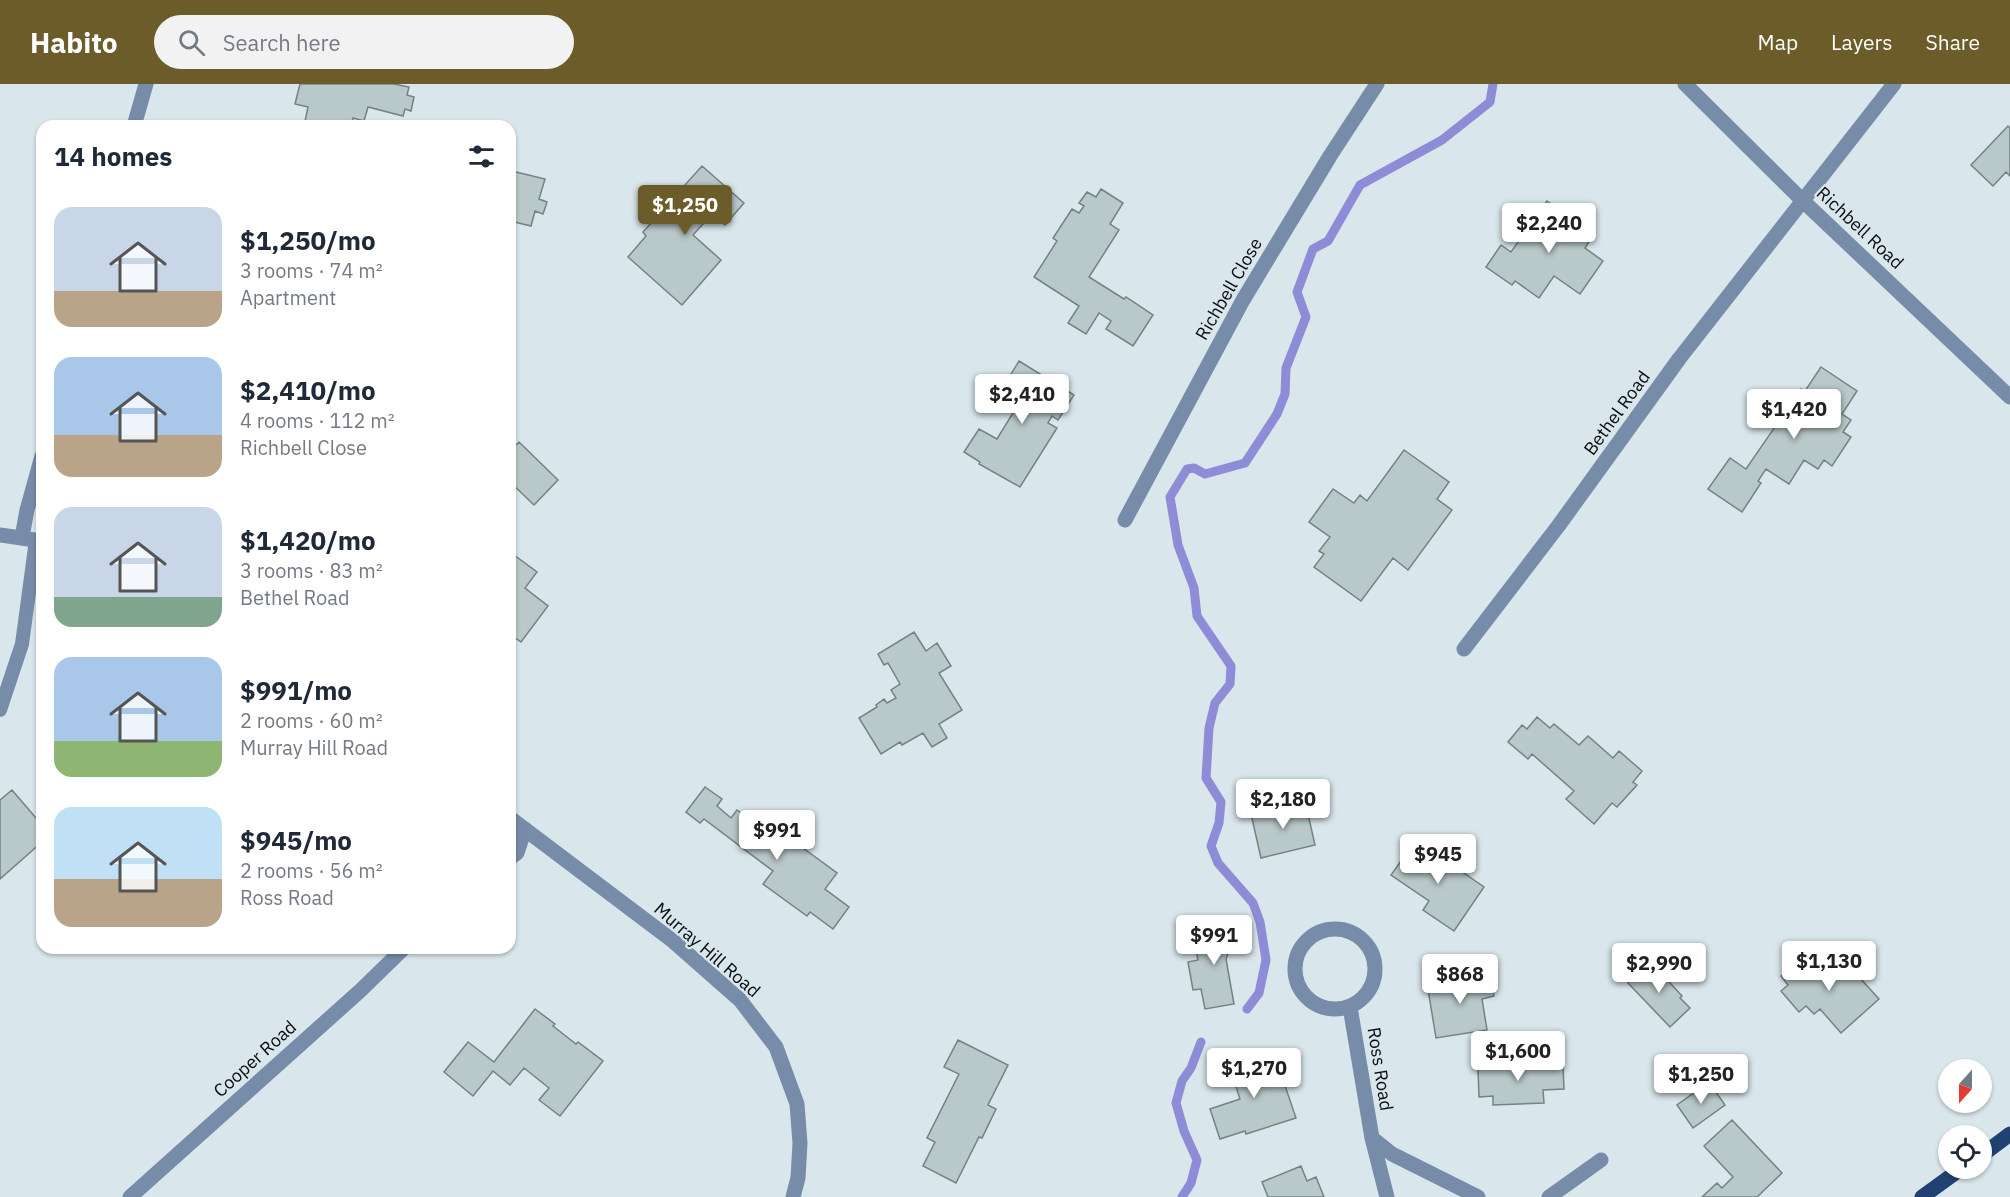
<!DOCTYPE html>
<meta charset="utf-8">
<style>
:root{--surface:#fff;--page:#f2f2f3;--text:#1f2937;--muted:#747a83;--accent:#6b5c29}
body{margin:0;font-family:"IBM Plex Sans",sans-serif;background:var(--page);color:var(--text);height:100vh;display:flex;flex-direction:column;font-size:22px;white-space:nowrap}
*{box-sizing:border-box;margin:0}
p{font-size:20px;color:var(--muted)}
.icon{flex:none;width:33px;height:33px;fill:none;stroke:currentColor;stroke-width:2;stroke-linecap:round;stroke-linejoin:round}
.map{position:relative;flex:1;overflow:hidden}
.drawer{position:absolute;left:36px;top:36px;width:480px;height:834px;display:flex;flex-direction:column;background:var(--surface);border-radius:18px;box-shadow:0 2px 4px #0004}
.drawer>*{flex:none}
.needle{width:39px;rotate:201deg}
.buttons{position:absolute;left:1938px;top:975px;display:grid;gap:12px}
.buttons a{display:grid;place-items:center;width:54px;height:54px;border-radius:50%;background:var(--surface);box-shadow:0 2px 4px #0004;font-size:30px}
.price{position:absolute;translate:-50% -51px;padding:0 14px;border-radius:6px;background:#fff;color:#222;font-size:20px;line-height:39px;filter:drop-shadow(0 2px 3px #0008)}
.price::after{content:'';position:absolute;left:50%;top:36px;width:18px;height:14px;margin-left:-9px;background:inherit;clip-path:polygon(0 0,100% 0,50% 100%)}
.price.selected{background:var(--accent);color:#fff}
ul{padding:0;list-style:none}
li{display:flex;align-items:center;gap:18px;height:150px;padding:0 18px}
li span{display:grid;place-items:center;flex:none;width:168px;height:120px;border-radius:18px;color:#555}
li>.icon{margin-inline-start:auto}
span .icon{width:72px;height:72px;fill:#fffc;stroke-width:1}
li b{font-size:26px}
h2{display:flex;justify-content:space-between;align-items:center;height:72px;padding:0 18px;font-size:26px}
header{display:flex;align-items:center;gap:36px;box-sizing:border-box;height:84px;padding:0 30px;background:var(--accent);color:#fff}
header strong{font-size:28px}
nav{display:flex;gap:33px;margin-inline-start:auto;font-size:21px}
.search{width:420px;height:54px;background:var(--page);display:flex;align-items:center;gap:15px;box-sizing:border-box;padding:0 21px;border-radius:33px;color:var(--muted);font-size:22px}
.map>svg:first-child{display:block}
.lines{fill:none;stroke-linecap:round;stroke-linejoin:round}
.stream{stroke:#8f8cd7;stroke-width:9}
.building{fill:#b9c8c9;stroke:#748283;stroke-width:1.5}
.service{stroke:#778ca8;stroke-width:14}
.minor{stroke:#778ca8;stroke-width:15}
.tertiary{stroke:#778ca8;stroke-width:15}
.primary{stroke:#1f4273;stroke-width:15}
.labels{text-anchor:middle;stroke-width:4.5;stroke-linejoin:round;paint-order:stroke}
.street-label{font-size:18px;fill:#080c0e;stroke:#d9e6ec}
</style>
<header>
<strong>Habito</strong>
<div class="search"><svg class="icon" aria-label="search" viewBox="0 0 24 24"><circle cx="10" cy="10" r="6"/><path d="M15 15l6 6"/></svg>Search here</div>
<nav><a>Map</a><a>Layers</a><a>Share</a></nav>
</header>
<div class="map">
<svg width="2010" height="1113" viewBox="0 0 2010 1113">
<rect width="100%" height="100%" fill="#d9e6ec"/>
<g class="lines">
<!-- stream -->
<path class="stream" d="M1247 925 1259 909 1266 876 1260 838 1253 819 1218 779 1211 762 1219 739 1221 718 1206 694 1209 644 1215 619 1230 600 1231 582 1197 532 1194 504 1178 461 1170 413 1187 385 1194 384 1205 390 1245 379 1277 330 1285 310 1286 284 1306 233 1297 208 1313 165 1328 157 1360 101 1442 56 1490 18 1493 0
M1182 1113 1191 1099 1197 1076 1184 1047 1176 1019 1182 997 1191 984 1201 958"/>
</g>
<!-- building -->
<path class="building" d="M300 0H394L409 3 407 11 414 13 411 27 405 25 403 32 368 23 364 37 353 34 351 42H304L308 23 295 20Z
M2008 42 2010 44V92L2006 88 1993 102 1971 81Z
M702 82 744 119 725 141 712 130 693 151 721 176 682 221 628 173 646 152 643 148Z
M512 87 545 95 539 115 547 118 543 130 535 127 531 142 510 137V95Z
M1101 105 1123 119 1110 140 1119 146 1089 193 1124 215 1126 213 1153 231 1133 262 1106 245 1111 237 1099 229 1086 250 1068 239 1079 222 1034 193 1057 157 1053 154 1072 125 1079 129 1084 122 1079 119 1087 108 1096 113Z
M1547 117 1594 150 1585 164 1603 177 1580 210 1554 192 1539 214 1515 197 1512 201 1486 183 1501 161 1511 168Z
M1019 277 1074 311 1058 336 1052 332 1048 339 1057 344 1020 403 979 380 980 378 964 368 979 345 997 355 1016 324 997 313Z
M1821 283 1857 307 1842 330 1851 336 1843 348 1851 353 1832 382 1824 376 1818 385 1804 376 1789 400 1766 385 1758 397 1761 399 1742 428 1708 405 1730 374 1746 385 1801 305 1805 307Z
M519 358 558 396 534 421 510 398V367Z
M1404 366 1449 398 1437 415 1452 426 1408 486 1393 474 1361 517 1314 483 1324 470 1319 467 1330 453 1309 438 1333 405 1354 419 1360 411 1367 417Z
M514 471 537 488 525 504 548 522 521 558 510 550V477Z
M914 548 926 567 937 559 951 582 939 589 962 626 939 640 947 654 932 663 923 649 902 661 900 658 881 670 859 634 877 623 876 621 884 615 887 619 896 614 891 606 900 600 888 579 884 581 878 570Z
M1537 633 1550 644 1554 640 1579 661 1588 652 1613 674 1619 667 1642 687 1633 698 1637 701 1617 723 1612 719 1594 740 1566 715 1574 707 1532 670 1528 675 1508 658 1522 641 1527 645Z
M705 703 722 715 717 722 731 734 737 726 787 763 792 756 837 789 825 805 849 823 833 845 810 828 807 832 763 800 773 787 704 735 700 739 686 728Z
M12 706 42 741V751L38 754 42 758 0 795V716Z
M1305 717 1315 761 1261 774 1251 730Z
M1416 756 1484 803 1454 847 1423 826 1429 817 1391 791Z
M1210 835 1237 846 1226 875 1234 920 1205 925 1201 905 1193 906 1188 878 1198 876 1197 871Z
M1840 872 1879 915 1841 949 1820 925 1814 930 1806 922 1799 928 1781 907 1788 901 1781 892 1797 877 1806 887 1814 880 1822 888Z
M1651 878 1682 912 1680 914 1690 924 1670 943 1628 899Z
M1490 889 1494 912 1482 915 1487 946 1436 954 1427 899Z
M535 925 555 940 553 942 576 960 578 958 603 977 560 1032 539 1016 549 1004 524 984 510 1001 493 987 473 1012 444 988 468 958 494 978Z
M958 956 1008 981 988 1021 996 1025 982 1054 979 1053 956 1099 923 1082 935 1058 927 1054 959 990 944 983Z
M1269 968 1277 992 1281 990 1296 1034 1246 1050 1245 1047 1220 1055 1210 1025 1240 1015 1229 981Z
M1516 972V984L1563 982 1564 1005 1543 1006 1544 1019 1493 1021V1012L1479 1013 1478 985H1495V974Z
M1709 998 1725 1021 1693 1044 1677 1021Z
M1732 1036 1782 1089 1757 1113H1702L1717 1099 1722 1104 1733 1093 1704 1062Z
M1301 1082 1307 1097 1316 1093 1324 1113H1268L1262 1098Z"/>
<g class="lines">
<!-- service -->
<path class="service" d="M0 626 22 560 36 456"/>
<!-- minor -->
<path class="minor" d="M1685 0 1803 117 2010 313
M1125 436 1243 216 1330 72 1377 0
M1464 565 1559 441 1679 275 1894 0
M510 774 517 769 525 745
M1295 885a40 40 0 1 1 80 0a40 40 0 1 1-80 0Z
M1350 923 1372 1054 1387 1113
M1372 1054 1392 1070 1478 1113
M130 1113 361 906 404 864
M1549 1113 1601 1076"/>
<!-- tertiary -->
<path class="tertiary" d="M134 42 146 0
M0 451 42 457
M22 453 27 426 42 372
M510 734 673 857 740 916 776 963 797 1020 800 1059 798 1094 793 1113"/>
<!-- primary -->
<path class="primary" d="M1982 1071 2010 1050
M1922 1113 1962 1084"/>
</g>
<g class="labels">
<!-- street labels -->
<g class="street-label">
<text transform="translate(1860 144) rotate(43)" y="6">Richbell Road</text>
<text transform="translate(1229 205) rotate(-60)" y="6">Richbell Close</text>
<text transform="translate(1617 329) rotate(-54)" y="6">Bethel Road</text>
<text transform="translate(707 866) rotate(41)" y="6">Murray Hill Road</text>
<text transform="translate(255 975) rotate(-42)" y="6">Cooper Road</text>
<text transform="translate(1380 985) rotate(81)" y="6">Ross Road</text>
</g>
</g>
</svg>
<div class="buttons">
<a><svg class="needle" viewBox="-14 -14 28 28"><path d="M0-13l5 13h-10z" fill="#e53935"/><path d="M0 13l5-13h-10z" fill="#747a83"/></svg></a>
<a><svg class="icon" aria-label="locate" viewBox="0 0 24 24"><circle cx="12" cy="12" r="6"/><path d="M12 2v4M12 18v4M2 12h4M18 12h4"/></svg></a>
</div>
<b class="price selected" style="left:685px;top:152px">$1,250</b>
<b class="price" style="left:1549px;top:170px">$2,240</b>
<b class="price" style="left:1022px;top:341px">$2,410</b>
<b class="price" style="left:1794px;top:356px">$1,420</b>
<b class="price" style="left:1283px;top:746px">$2,180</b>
<b class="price" style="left:777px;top:777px">$991</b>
<b class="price" style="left:1438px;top:801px">$945</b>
<b class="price" style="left:1214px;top:882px">$991</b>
<b class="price" style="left:1829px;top:908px">$1,130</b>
<b class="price" style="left:1659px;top:910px">$2,990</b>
<b class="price" style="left:1460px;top:921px">$868</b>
<b class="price" style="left:1518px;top:998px">$1,600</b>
<b class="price" style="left:1254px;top:1015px">$1,270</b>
<b class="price" style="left:1701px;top:1021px">$1,250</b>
<section class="drawer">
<h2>14 homes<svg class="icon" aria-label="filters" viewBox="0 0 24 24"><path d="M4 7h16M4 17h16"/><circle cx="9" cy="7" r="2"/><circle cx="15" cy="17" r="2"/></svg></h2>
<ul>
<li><span style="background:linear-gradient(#c9d6e8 70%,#b9a48a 0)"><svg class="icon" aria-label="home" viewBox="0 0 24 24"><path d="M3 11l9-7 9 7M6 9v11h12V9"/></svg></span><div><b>$1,250/mo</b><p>3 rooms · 74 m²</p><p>Apartment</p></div></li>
<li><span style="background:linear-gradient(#a9c7e8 65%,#b9a48a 0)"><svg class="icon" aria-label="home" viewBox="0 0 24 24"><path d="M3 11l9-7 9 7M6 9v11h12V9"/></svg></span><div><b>$2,410/mo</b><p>4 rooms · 112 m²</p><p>Richbell Close</p></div></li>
<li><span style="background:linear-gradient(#c9d6e8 75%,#7fa58c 0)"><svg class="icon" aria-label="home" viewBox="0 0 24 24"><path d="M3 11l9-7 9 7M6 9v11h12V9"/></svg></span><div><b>$1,420/mo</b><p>3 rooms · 83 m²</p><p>Bethel Road</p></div></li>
<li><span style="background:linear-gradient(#a9c7e8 70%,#8fb573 0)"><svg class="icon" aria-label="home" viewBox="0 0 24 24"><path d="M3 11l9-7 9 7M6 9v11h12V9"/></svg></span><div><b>$991/mo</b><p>2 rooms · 60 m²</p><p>Murray Hill Road</p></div></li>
<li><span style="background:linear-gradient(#bfe0f5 60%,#b9a48a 0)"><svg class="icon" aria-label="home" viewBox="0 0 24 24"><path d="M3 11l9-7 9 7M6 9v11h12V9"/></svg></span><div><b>$945/mo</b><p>2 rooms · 56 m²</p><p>Ross Road</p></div></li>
</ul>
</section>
</div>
